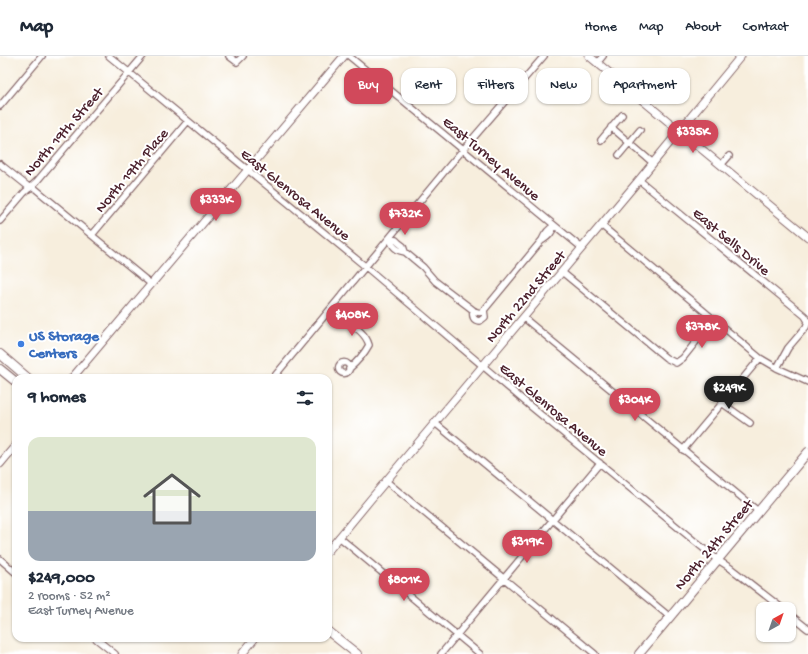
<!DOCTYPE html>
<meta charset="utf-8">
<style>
:root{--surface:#fff;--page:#f6f6f7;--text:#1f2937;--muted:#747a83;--line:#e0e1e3;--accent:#d1495b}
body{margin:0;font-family:"Gochi Hand",sans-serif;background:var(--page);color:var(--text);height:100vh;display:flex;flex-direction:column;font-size:15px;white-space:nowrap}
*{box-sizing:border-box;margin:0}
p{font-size:13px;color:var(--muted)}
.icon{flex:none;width:22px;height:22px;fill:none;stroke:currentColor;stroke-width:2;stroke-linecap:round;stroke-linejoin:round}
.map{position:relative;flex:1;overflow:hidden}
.details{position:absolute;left:12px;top:318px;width:320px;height:268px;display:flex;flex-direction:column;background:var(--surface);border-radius:12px;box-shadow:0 1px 3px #0004}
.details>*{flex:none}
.hud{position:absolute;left:344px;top:12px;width:380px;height:36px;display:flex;gap:8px}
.needle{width:26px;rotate:40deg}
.buttons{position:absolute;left:756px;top:546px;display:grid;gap:8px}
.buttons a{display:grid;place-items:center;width:40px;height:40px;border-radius:8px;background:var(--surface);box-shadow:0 1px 3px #0004;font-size:20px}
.price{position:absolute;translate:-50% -34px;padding:0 9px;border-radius:14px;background:var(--accent);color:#fff;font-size:13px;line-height:26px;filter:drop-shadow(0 1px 2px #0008)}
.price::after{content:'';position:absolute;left:50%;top:24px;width:12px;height:9px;margin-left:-6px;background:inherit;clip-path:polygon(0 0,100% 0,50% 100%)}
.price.selected{background:#222;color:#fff}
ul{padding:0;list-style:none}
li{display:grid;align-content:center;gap:8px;height:212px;padding:0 16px}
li+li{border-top:1px solid var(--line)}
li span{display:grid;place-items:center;height:124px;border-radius:12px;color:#555}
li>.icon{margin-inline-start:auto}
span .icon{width:72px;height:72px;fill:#fffc;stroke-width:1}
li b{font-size:17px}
h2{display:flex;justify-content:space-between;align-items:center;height:48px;padding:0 16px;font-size:17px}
.chip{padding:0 14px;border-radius:12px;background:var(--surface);box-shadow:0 1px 3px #0004;font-size:14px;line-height:36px}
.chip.selected{background:var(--accent);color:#fff}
header{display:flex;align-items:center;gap:24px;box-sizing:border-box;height:56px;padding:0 20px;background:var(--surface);border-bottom:1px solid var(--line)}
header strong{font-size:19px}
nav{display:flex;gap:22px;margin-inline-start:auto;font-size:14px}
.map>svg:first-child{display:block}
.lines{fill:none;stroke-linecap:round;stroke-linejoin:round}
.minor-casing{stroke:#876769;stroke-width:8}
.tertiary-casing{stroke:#876769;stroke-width:9}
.secondary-casing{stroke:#876769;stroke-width:10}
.minor{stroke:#fff;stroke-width:5.5}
.tertiary{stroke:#fff;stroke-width:7}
.secondary{stroke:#fff;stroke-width:8}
.shop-dot{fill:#3f7fe0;stroke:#fff;stroke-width:1.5}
.labels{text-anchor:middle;stroke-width:4;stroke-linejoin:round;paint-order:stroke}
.street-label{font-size:15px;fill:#4a1f2b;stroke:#fff}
.shop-label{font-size:15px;font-weight:bold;fill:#366cbe;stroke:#fff;text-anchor:start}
</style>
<header>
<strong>Map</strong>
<nav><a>Home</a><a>Map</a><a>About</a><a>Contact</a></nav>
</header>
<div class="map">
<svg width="808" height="598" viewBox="0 0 808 598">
<rect width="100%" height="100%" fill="#fff"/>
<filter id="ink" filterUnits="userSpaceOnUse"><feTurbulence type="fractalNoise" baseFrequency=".025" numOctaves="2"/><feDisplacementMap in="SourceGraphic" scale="8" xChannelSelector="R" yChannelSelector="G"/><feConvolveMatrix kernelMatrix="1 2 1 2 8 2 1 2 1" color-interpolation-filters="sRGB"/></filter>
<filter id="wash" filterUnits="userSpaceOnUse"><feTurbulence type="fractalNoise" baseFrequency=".012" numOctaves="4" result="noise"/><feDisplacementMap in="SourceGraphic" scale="16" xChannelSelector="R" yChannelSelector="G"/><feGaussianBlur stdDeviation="0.9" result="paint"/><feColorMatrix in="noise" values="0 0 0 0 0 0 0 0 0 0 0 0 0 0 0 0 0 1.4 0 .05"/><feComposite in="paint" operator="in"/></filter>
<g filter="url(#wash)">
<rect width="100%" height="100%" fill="#f7eedd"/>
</g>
<g filter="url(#ink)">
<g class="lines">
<defs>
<path id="minor" d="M109 0 366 211 529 349 709 497 718 504 729 511 783 553
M229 0 237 6 243 0
M349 0 582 192
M597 7 603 0
M0 50 42 0
M611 71 653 107
M601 84 622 59
M619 99 640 74
M0 108 30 132
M721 109 729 100
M639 124 805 260 808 265
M32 130 151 228
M0 165 24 137 37 125 143 0
M601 169 760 302 777 312 808 326
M92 179 188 65
M390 183 396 184 399 187 403 190 405 196 423 211 435 225 473 254C478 257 481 258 485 253L542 184C545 177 548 173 554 170
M390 183C392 190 397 195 405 196
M543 184C549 180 552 177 554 170
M562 216 666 302 676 307 683 302 714 263
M331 253C334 256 337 259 341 262 351 269 365 275 369 289 364 298 357 306 349 313
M473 254C472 260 473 265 480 265L485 261 484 254
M524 262 758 455
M338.5 312a5.5 5.5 0 1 1 11 0a5.5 5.5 0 1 1-11 0Z
M777 312 788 292 806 271 808 266
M273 322 449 110 544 0
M722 347 750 367
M435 367 670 561
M683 394 760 302
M386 425 595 598
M339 481 480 598
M0 503 16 517
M789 558 808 573
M95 582 115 598
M441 598 600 407"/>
<path id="tertiary" d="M589 0 808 181
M72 322 344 0
M0 408 16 389
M328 495 370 444 639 124 741 0
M242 598 255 582"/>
<path id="secondary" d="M0 298 28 322
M0 313 16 326
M328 575 357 598
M639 598 808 396"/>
</defs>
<!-- minor casing -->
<use href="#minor" class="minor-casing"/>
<!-- tertiary casing -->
<use href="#tertiary" class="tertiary-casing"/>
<!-- secondary casing -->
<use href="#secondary" class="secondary-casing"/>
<!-- minor -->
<use href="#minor" class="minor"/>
<!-- tertiary -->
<use href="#tertiary" class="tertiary"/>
<!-- secondary -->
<use href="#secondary" class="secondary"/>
</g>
</g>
<!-- markers -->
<circle class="shop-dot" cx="21" cy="288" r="4"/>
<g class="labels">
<!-- street labels -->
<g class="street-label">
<text transform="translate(63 75) rotate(-49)" y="5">North 19th Street</text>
<text transform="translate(492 102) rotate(40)" y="5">East Turney Avenue</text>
<text transform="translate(131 114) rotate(-50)" y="5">North 19th Place</text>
<text transform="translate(296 138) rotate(39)" y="5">East Glenrosa Avenue</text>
<text transform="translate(732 185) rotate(40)" y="5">East Sells Drive</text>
<text transform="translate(525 240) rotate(-50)" y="5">North 22nd Street</text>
<text transform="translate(554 353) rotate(40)" y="5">East Glenrosa Avenue</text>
<text transform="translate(713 488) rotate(-50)" y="5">North 24th Street</text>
</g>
<!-- shop labels -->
<g class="shop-label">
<text x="29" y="284">US Storage<tspan x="29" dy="17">Centers</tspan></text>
</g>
</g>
</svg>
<div class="buttons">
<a><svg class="needle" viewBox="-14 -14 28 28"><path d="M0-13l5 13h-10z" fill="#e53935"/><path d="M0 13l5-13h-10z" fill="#747a83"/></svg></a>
</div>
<b class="price" style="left:693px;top:98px">$335K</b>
<b class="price" style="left:216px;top:166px">$333K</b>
<b class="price" style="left:405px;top:180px">$732K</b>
<b class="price" style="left:352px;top:281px">$408K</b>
<b class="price" style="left:702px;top:293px">$378K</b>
<b class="price selected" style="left:729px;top:354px">$249K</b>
<b class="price" style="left:635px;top:366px">$304K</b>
<b class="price" style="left:527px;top:508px">$319K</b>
<b class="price" style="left:404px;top:546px">$801K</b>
<div class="hud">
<a class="chip selected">Buy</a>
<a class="chip">Rent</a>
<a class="chip">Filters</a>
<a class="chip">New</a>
<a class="chip">Apartment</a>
</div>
<section class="details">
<h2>9 homes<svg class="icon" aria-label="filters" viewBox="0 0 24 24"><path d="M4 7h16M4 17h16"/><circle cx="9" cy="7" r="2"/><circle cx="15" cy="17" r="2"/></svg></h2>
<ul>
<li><span style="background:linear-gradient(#dfe7d0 60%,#9aa5b1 0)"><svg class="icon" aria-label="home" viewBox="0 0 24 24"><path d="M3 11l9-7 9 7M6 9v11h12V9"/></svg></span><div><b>$249,000</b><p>2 rooms · 52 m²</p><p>East Turney Avenue</p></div></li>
</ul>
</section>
</div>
